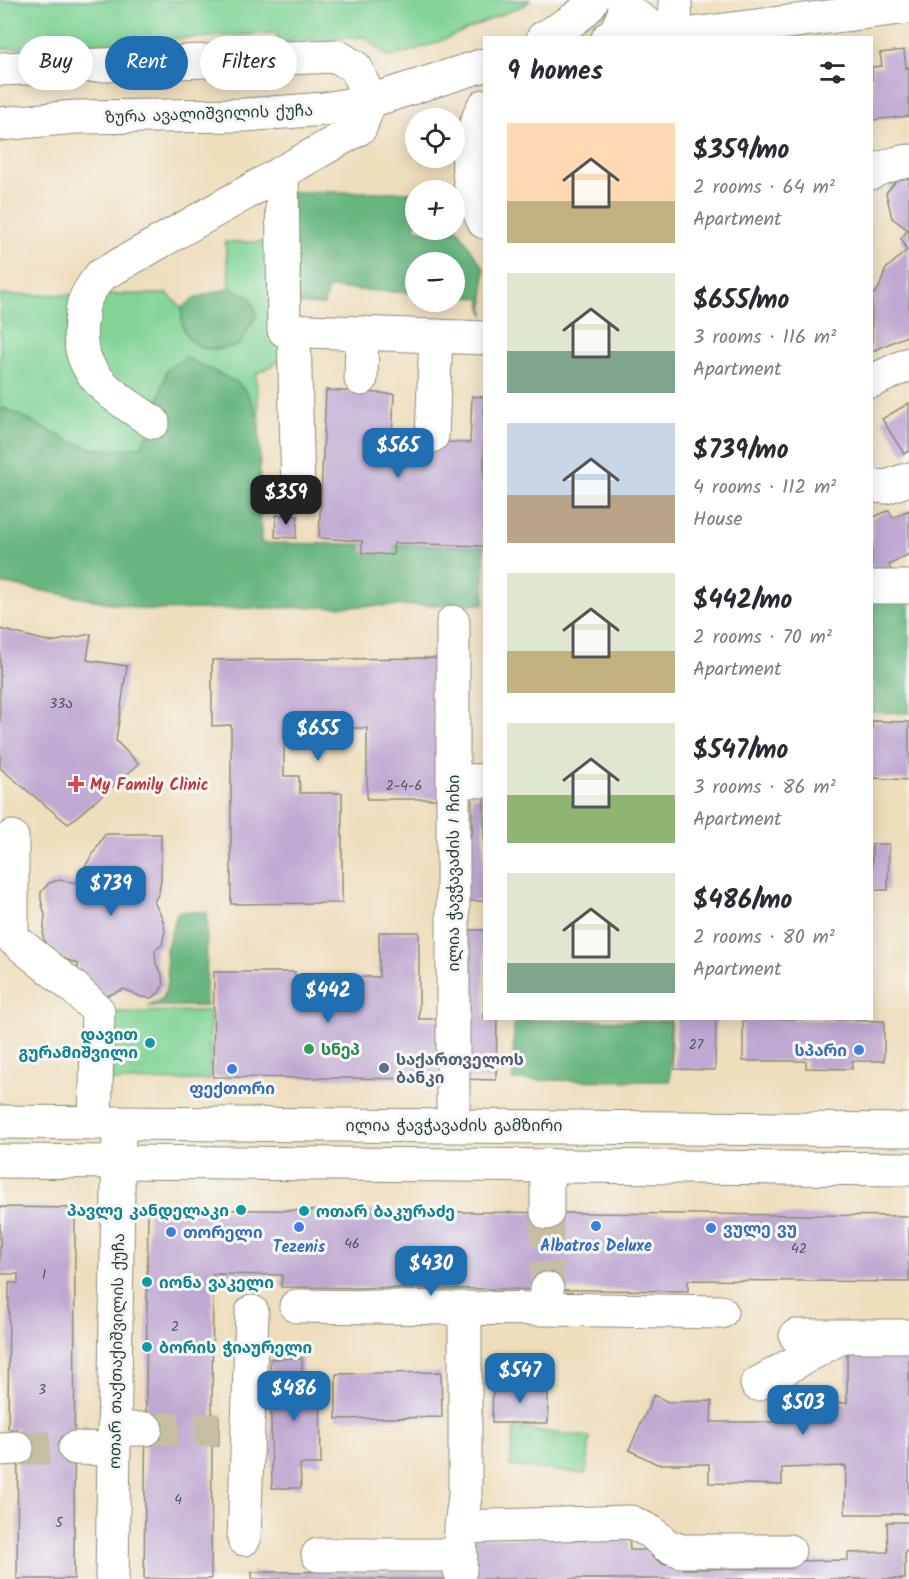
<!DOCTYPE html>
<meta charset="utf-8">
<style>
:root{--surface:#fff;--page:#f2f2f3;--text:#2b2b33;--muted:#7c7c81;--accent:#1f6fb2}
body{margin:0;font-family:Kalam,"Noto Sans Georgian",sans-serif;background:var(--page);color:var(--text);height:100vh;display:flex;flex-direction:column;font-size:22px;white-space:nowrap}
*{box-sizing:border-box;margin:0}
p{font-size:20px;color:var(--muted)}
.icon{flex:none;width:33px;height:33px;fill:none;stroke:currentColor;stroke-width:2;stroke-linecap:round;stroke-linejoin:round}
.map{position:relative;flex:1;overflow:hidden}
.side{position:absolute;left:483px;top:36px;width:390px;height:984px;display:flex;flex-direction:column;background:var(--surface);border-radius:0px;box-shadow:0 3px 15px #0003}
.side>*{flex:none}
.top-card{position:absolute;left:18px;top:36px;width:375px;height:54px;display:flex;gap:12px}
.fabs{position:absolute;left:405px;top:108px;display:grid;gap:12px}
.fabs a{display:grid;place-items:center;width:60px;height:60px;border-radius:50%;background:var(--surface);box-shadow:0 3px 15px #0003;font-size:30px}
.price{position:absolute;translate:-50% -51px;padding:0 14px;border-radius:12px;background:var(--accent);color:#fff;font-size:20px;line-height:39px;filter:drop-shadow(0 2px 3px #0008)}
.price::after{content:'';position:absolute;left:50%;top:36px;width:18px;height:14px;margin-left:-9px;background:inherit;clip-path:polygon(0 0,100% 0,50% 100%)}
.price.active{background:#222;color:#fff}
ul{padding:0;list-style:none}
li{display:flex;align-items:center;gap:18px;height:150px;padding:0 24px}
li span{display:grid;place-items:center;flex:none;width:168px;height:120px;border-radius:0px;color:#555}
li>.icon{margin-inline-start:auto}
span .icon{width:72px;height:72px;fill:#fffc;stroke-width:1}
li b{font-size:26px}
h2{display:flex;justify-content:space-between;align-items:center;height:72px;padding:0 24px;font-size:26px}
.tag{padding:0 21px;border-radius:27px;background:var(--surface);box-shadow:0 3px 15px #0003;font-size:21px;line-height:54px}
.tag.active{background:var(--accent);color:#fff}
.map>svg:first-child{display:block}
.green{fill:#81d496;stroke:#508865;stroke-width:1.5}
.forest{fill:#68b67f;stroke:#447a5a;stroke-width:1.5}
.building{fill:#bfa8d2}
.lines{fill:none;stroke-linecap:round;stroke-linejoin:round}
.minor-tunnel{stroke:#c5bea2;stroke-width:33;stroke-dasharray:33 16;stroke-linecap:butt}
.minor-casing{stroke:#878e78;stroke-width:35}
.major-casing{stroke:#878e78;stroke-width:35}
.minor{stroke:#fff;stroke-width:33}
.major{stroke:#fff;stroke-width:33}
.health-dot{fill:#e0444e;stroke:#f6f6f2;stroke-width:2}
.culture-dot{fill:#0f9aa8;stroke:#f6f6f2;stroke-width:2}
.leisure-dot{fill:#2e9e5b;stroke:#f6f6f2;stroke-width:2}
.shop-dot{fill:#3f7fe0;stroke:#f6f6f2;stroke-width:2}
.service-dot{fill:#5c6f8a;stroke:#f6f6f2;stroke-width:2}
.labels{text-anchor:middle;stroke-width:6;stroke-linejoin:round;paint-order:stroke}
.number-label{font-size:14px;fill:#47585c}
.street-label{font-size:16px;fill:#1f3d34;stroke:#f6f6f2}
.health-label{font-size:16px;font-weight:bold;fill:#be3a42;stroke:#f6f6f2;text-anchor:start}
.culture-label{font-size:16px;font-weight:bold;fill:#0d838f;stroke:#f6f6f2;text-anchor:start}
.leisure-label{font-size:16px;font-weight:bold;fill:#27864d;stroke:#f6f6f2;text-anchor:start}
.shop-label{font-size:16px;font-weight:bold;fill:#366cbe;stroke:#f6f6f2}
.service-label{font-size:16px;font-weight:bold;fill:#4e5e75;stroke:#f6f6f2;text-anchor:start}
</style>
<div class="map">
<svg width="909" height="1579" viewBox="0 0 909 1579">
<rect width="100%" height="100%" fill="#f6f6f2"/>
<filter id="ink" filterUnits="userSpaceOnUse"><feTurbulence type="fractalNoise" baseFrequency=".0167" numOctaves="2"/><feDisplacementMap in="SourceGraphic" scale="12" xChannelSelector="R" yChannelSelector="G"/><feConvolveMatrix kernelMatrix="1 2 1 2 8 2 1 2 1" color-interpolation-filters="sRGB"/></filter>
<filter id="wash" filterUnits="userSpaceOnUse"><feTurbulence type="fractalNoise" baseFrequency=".008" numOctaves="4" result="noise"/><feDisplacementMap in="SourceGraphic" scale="24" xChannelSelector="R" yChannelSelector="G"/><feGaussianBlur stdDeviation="1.35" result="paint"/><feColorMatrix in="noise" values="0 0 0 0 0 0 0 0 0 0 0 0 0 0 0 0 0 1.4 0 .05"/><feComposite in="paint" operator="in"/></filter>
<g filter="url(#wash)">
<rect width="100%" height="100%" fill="#efdebd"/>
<!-- green -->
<path class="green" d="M0 0H530L526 4 433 44 389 58 365 37 279 42 276 33 0 49Z
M225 242H283L284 359 256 374 259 419 248 394 167 370 153 422 142 446C133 447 123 450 114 450 76 452 38 422 4 408L0 413V295L168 294 182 308 183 327 202 348 218 350 239 345 257 314 249 296 230 288Z
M210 1011V1080L111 1081V1012Z
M514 1428 590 1437 586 1474 510 1466Z"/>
<!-- forest -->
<path class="forest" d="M287 192H415L416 230H454L455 225 484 269V316L480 298 455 296 454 262H416L415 293 328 288 324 305 288 303Z
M230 288 249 296 257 314 239 345C219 350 190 354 183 327 181 322 182 314 182 308L195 298Z
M185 357 238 383 248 394 259 419 261 543 484 546V604L150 610 0 583V413L3 408C37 422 76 452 113 450 123 450 133 448 142 446L153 422 167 370Z
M872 596 909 597V713L872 712Z
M178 912H207L206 1006H149L163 998 168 981 166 949Z
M514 1020 671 1021 670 1081 513 1080Z"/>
<g id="blocks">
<!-- building -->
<path class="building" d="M904 50 906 68 909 67V116L872 120V67L882 66 880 53Z
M901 175 909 176V335L872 351V296L879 288 886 269 907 250 901 238 908 230 892 218 886 193Z
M326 390 394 394 392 439 470 443 472 396 484 397V546L394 543 393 555 362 553V541L319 538Z
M909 403V451L904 454 882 419Z
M889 510 893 518 909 510V554L889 565 891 570 872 579V518Z
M276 515 298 516 296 538 275 537Z
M0 629 51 642 91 634 87 660 127 666 116 741 139 764 68 824 0 768Z
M440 658 441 799H367V728H284V776H299L300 793H342V903L231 904V725L212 726V660Z
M872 721 909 722V780L872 778Z
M472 796H484V901H464V842L472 834Z
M105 834H161V878L159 893 154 902 162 917 165 930 162 945 155 950 156 964 161 972 164 984 158 994 151 998 141 997 124 989 109 995 98 997 78 978V964L56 955 48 949 43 937 45 915 41 900V892L49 883 59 880 77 883 81 873Z
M872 844H889L888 890H872Z
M462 930H484V1018H497L496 1080 459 1079Z
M379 932H419V1019H441L440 1079 213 1077 214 972H295V998H347V977H379Z
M676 1018H716L715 1070 675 1069Z
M743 1018 884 1021V1061H852V1069L806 1068V1061H743Z
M0 1207 75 1208 74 1579H17L18 1429H8L9 1283H18V1274H0Z
M148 1209 909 1216V1282L688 1280V1291L281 1287 282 1275 213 1274 212 1416H219V1446H212L211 1579H144Z
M847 1346H909V1514H845L846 1466 782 1468V1485L709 1483V1464H657L629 1450 654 1395 668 1402 712 1401 711 1422H778L777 1403H847Z
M302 1358V1377L320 1376 321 1464H300L301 1488H272L270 1359Z
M441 1372 442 1417 336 1419V1374Z
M493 1385H548V1423H492Z
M887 1522H909V1550L905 1552V1579H252V1572L460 1571 472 1538 629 1535 630 1550H651L652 1557 663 1564H683V1569L793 1568V1561L848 1560V1553L888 1552Z"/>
</g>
</g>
<g filter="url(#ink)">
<use href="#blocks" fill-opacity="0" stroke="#878e78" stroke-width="1.5"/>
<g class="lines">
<!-- minor-tunnel -->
<path class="minor-tunnel" d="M547 1213V1289
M146 1429 219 1430
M17 1448H75"/>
<defs>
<path id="minor" d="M675 0 676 36
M626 9 654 29 676 36 909 7
M608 38 615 34 626 9 623 0
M0 69 337 56 356 68 370 101 360 128 100 276C95 283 88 291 85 300 82 306 82 316 81 323 74 375 116 397 153 422
M484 106C480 112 478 120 475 127 463 160 469 192 484 222
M282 172 284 330 484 338
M872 173 873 171 897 163 909 161
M294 330 298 494
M361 379 362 333
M872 381 909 364
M432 436 436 336
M872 486 886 487 909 479
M872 587H909
M453 622V1125
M453 780 484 781
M12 837V938L72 986 98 1011 95 1123
M547 1165V1213
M547 1289V1309L721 1312
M296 1306 547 1309
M796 1336H909
M757 1384 841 1337
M115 1429H146
M75 1448 114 1449
M0 1449 17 1448
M461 1527 465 1495V1309
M244 1539 252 1312
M318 1555H461
M460 1571 461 1527 631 1522 651 1532 666 1545 681 1551H789
M112 1579 119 1124"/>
<path id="major" d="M543 38C556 31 587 14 592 0
M0 124 75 117 244 115 325 109 370 101 484 65
M0 1122 909 1130
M0 1161 909 1169"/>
</defs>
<!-- minor casing -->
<use href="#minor" class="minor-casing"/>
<!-- major casing -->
<use href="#major" class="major-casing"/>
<!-- minor -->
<use href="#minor" class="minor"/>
<!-- major -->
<use href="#major" class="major"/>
</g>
</g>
<!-- markers -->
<path class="health-dot" d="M73 775h6v6h6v6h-6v6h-6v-6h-6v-6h6z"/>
<g class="culture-dot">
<circle cx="150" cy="1043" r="6"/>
<circle cx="241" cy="1210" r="6"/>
<circle cx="304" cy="1211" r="6"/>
<circle cx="147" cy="1282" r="6"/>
<circle cx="147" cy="1347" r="6"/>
</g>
<circle class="leisure-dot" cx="309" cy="1049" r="6"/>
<g class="shop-dot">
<circle cx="859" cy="1050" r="6"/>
<circle cx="232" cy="1069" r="6"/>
<circle cx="596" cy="1226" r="6"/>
<circle cx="299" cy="1227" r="6"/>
<circle cx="711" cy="1228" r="6"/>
<circle cx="171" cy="1232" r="6"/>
</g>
<circle class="service-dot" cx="384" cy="1068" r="6"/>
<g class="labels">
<!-- number labels -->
<g class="number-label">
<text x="61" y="708">33ა</text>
<text x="404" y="790">2-4-6</text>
<text x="696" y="1049">27</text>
<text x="352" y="1248">46</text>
<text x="799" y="1253">42</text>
<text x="44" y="1279">1</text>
<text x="175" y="1331">2</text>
<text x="42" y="1394">3</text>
<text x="178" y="1504">4</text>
<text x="59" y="1527">5</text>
</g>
<!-- street labels -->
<g class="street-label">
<text transform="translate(209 113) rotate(-2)" y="6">ზურა ავალიშვილის ქუჩა</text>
<text transform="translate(453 873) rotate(-90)" y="6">ილია ჭავჭავაძის I ჩიხი</text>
<text x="454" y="1131">ილია ჭავჭავაძის გამზირი</text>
<text transform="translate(116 1351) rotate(-89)" y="6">ოთარ თაქთაქიშვილის ქუჩა</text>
</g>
<!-- health labels -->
<g class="health-label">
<text x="90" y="790">My Family Clinic</text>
</g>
<!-- culture labels -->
<g class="culture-label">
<text x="138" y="1040" text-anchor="end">დავით<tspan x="138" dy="18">გურამიშვილი</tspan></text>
<text x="229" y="1216" text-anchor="end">პავლე კანდელაკი</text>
<text x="316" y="1217">ოთარ ბაკურაძე</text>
<text x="159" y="1288">იონა ვაკელი</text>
<text x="159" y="1353">ბორის ჭიაურელი</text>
</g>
<!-- leisure labels -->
<g class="leisure-label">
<text x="321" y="1055">სნეპ</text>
</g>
<!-- shop labels -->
<g class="shop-label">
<text x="847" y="1056" text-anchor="end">სპარი</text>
<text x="232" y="1094">ფექთორი</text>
<text x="723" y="1234" text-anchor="start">ვულე ვუ</text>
<text x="183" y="1238" text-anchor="start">თორელი</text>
<text x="596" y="1251">Albatros Deluxe</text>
<text x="299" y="1252">Tezenis</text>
</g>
<!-- service labels -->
<g class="service-label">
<text x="396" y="1065">საქართველოს<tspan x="396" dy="18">ბანკი</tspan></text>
</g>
</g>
</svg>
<div class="fabs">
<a><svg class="icon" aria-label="locate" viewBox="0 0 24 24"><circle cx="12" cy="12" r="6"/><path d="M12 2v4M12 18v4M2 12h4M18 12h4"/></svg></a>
<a>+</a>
<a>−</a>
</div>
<b class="price" style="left:398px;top:479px">$565</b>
<b class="price active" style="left:286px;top:526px">$359</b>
<b class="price" style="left:318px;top:762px">$655</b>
<b class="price" style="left:111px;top:917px">$739</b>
<b class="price" style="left:328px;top:1024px">$442</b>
<b class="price" style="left:431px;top:1297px">$430</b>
<b class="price" style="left:520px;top:1404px">$547</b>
<b class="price" style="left:294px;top:1422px">$486</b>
<b class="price" style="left:803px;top:1436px">$503</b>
<div class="top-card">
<a class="tag">Buy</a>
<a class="tag active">Rent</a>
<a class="tag">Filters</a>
</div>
<section class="side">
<h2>9 homes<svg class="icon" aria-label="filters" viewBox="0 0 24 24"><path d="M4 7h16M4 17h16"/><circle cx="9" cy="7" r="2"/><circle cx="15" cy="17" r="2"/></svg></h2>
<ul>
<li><span style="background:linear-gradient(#ffd9b3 65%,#c2b280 0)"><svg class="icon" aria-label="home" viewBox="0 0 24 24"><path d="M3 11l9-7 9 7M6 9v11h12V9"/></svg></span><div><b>$359/mo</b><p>2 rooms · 64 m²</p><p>Apartment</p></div></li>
<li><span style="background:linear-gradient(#dfe7d0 65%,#7fa58c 0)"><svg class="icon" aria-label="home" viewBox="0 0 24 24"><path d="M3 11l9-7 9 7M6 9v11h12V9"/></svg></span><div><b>$655/mo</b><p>3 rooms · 116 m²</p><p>Apartment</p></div></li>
<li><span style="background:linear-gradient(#c9d6e8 60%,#b9a48a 0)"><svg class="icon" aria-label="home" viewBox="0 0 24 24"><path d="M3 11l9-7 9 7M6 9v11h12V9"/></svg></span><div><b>$739/mo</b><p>4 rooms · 112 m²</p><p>House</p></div></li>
<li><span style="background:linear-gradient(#dfe7d0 65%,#c2b280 0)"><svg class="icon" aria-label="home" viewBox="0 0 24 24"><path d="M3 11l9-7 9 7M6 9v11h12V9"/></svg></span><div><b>$442/mo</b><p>2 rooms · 70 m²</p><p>Apartment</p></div></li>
<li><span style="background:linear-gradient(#dfe7d0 60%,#8fb573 0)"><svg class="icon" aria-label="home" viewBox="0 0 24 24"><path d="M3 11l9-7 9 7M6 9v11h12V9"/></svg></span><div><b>$547/mo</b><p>3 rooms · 86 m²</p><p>Apartment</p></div></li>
<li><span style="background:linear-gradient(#dfe7d0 75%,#7fa58c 0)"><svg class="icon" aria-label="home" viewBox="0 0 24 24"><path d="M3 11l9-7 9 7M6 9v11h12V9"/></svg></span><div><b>$486/mo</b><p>2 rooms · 80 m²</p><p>Apartment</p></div></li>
</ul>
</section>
</div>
